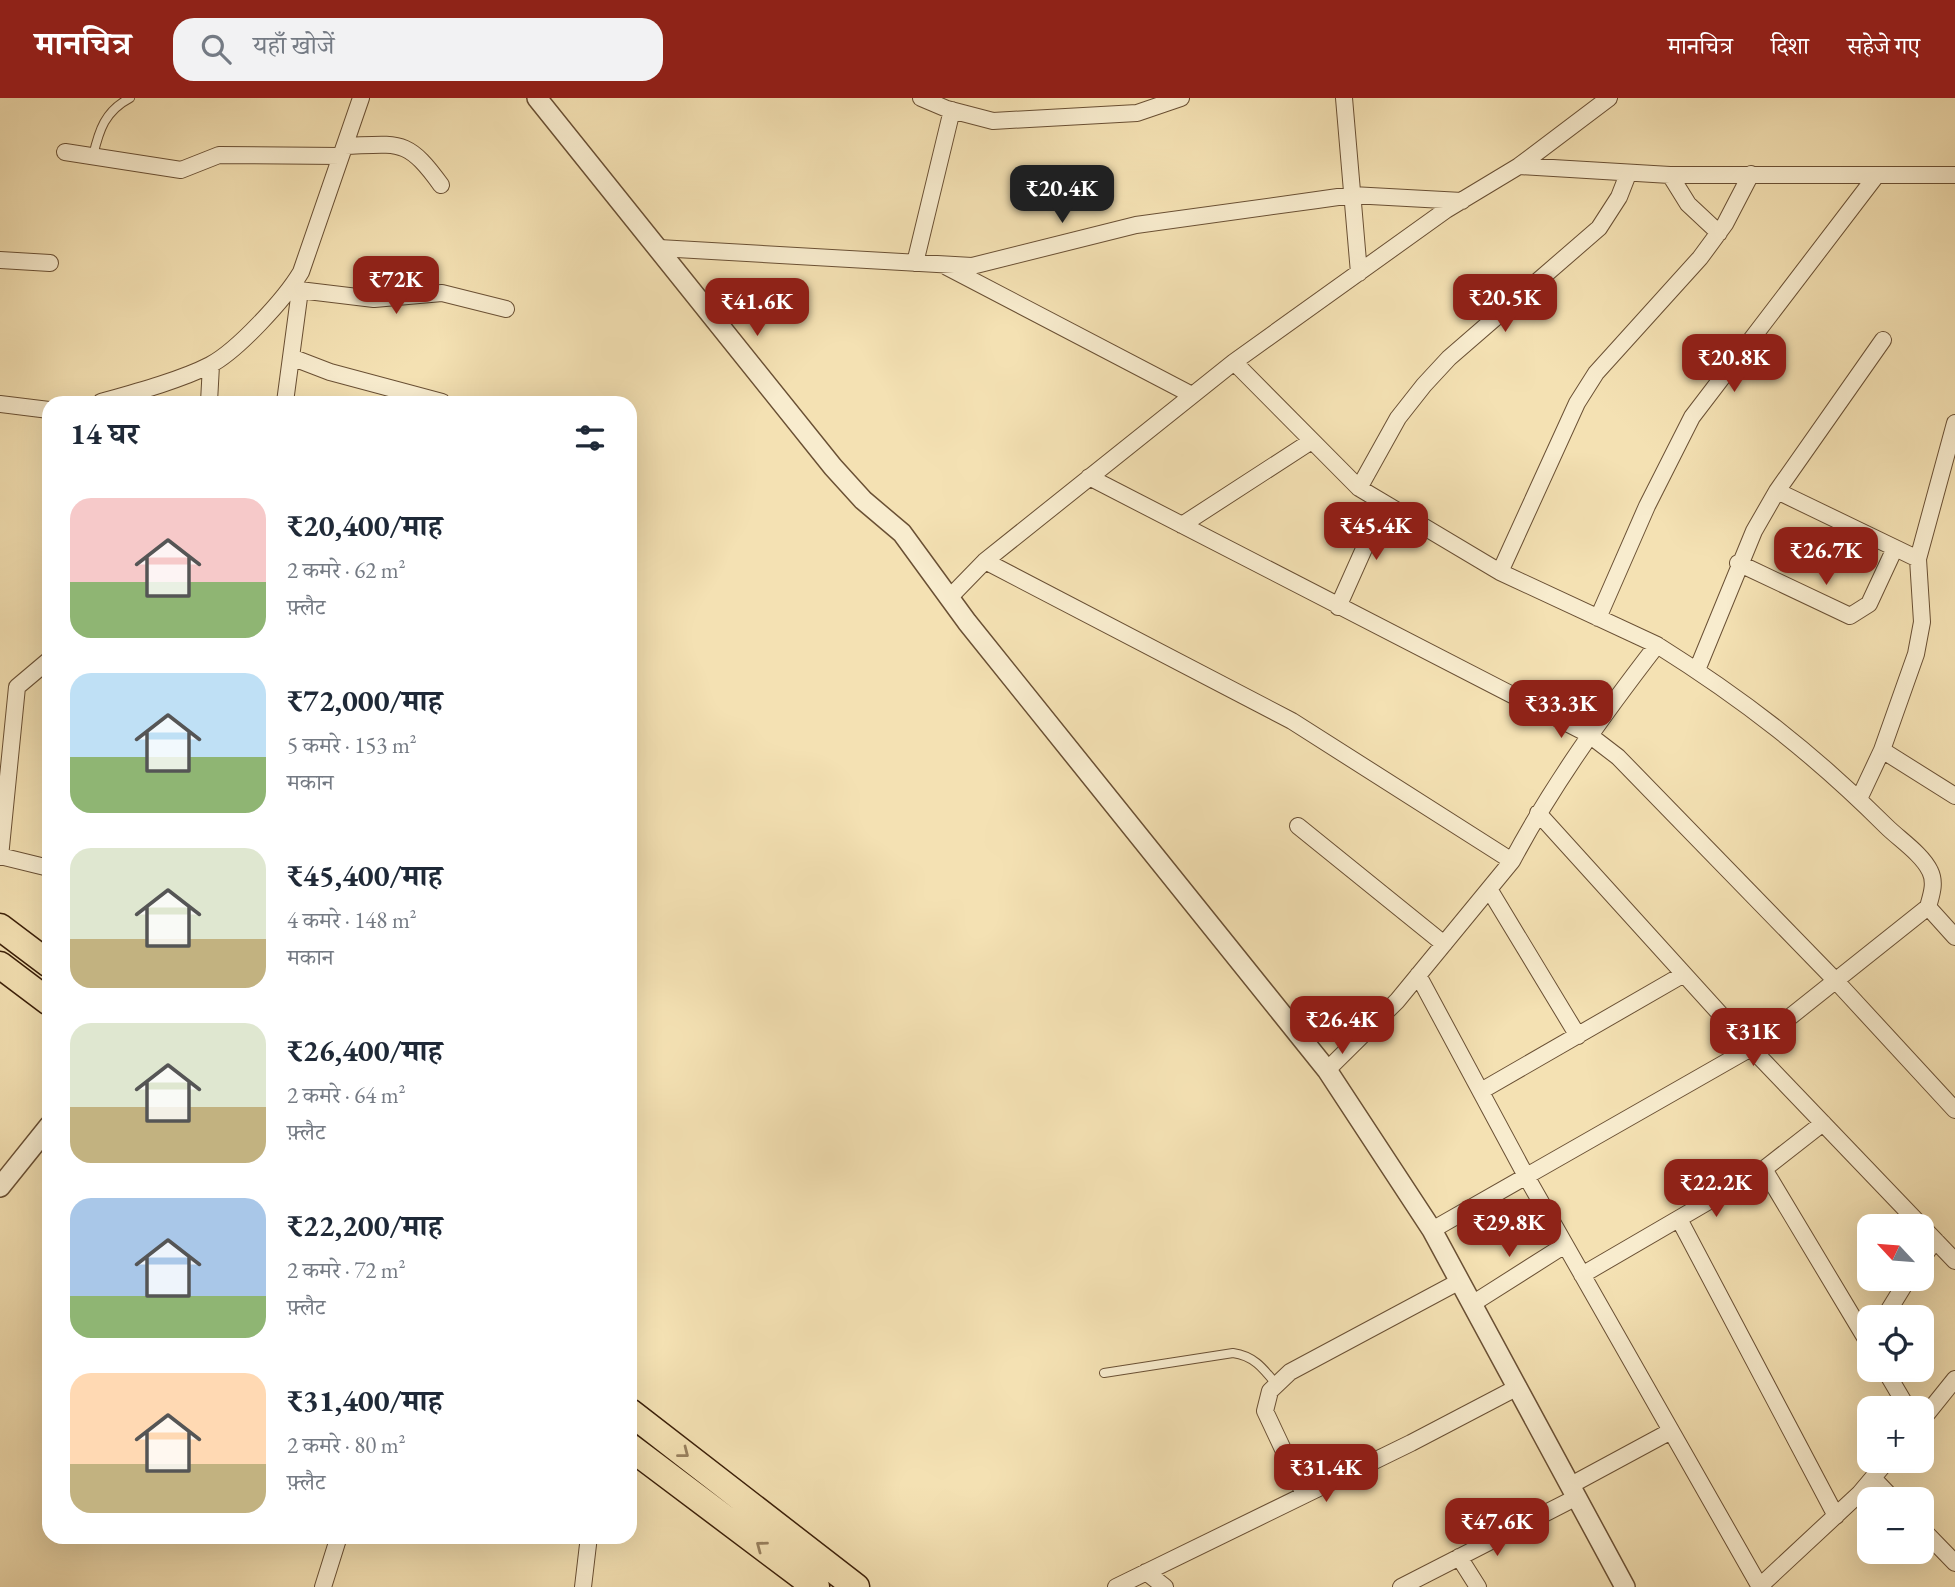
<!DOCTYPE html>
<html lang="hi">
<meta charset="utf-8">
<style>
:root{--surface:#fff;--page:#f2f2f3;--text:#1f2937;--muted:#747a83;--accent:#8f2418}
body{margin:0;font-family:"EB Garamond","Noto Serif Devanagari",serif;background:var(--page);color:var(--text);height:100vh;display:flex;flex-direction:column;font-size:26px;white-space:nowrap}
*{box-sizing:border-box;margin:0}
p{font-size:23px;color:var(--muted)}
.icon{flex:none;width:38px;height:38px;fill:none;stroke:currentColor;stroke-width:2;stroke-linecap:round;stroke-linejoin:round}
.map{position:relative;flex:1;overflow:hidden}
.sheet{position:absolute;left:42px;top:298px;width:595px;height:1148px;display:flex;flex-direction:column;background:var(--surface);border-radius:21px;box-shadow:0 7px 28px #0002}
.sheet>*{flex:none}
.needle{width:46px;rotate:296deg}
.fabs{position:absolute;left:1857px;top:1116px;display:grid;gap:14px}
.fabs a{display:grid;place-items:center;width:77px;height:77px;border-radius:14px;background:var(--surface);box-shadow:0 7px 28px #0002;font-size:35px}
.price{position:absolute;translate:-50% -60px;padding:0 16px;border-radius:14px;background:var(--accent);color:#fff;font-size:23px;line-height:46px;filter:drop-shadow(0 2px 4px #0008)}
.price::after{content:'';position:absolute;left:50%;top:42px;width:21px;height:16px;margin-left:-10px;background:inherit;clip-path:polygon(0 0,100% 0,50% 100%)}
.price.current{background:#222;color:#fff}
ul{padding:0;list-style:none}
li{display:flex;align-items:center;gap:21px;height:175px;padding:0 28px}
li span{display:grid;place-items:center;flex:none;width:196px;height:140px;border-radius:21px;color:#555}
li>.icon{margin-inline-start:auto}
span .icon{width:84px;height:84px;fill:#fffc;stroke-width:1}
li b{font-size:30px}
h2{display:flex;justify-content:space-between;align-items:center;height:84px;padding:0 28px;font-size:30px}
header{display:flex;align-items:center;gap:42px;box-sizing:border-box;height:98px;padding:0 35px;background:var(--accent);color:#fff}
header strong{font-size:33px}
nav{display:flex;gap:38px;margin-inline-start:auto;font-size:24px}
.search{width:490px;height:63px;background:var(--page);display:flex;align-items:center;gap:18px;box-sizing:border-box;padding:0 24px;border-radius:21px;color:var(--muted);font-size:26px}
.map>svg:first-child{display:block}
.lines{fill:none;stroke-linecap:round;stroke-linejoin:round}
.service-casing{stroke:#6a5034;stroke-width:10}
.minor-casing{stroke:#6a5034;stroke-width:18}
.tertiary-casing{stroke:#6a5034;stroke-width:22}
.trunk-casing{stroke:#3c2009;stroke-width:29}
.service{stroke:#f8ecce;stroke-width:8}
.minor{stroke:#f8ecce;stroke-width:16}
.tertiary{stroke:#f8ecce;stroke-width:19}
.trunk{stroke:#f4e1b3;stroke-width:26}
.oneway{stroke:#98805e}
</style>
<header>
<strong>मानचित्र</strong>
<div class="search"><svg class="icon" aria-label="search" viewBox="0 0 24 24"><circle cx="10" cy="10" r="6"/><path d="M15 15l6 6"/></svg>यहाँ खोजें</div>
<nav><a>मानचित्र</a><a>दिशा</a><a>सहेजे गए</a></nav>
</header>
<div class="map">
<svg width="1955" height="1489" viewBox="0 0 1955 1489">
<rect width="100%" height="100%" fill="#f4e1b3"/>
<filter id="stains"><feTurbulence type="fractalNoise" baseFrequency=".00286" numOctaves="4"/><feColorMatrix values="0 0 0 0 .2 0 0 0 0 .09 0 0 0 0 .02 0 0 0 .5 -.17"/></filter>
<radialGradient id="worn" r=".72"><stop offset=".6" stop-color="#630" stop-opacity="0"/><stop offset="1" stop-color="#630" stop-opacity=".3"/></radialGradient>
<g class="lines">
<defs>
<path id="service" d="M93 58C99 32 105 13 130 0
M1104 1275 1233 1255C1254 1258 1263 1270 1276 1286"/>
<path id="minor" d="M921 0 947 11 993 23 1137 15 1181 0
M1344 0 1359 175
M345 48C400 46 407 40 441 87
M65 54 181 72 219 57 341 58
M1519 68 1670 77H1955
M1670 77 1688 106 1719 135
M659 150 972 168 1136 127 1317 102 1352 97 1462 103
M0 162 50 165
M915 165 952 12
M947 169 1192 297
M291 191 374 201 442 195 506 211
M291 259 330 274 442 304
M101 304C133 295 181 282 210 267 237 253 285 201 301 174L361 0
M209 304 211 267
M285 304 300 192
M0 306 49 312
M1089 379 1588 636 1618 659 1836 883 1955 1012
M1359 390 1398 320 1424 287 1449 260 1599 130 1619 99 1628 76
M1777 393 1918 461
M1182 427 1310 344
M985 463 1292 623 1512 763C1553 686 1603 617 1657 547L1500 474 1359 390 1234 264
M1738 465 1850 518 1869 506 1895 450
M1500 474 1577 305 1596 275 1700 160 1725 126 1751 76
M949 500 985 463 1234 264 1446 112 1519 68 1609 0
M1338 509 1384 406
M1598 520 1647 408 1692 319 1876 78
M1657 547C1743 601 1814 656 1886 728 1899 741 1922 756 1930 773 1936 785 1931 798 1928 809L1751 950 1955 1163
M1697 572 1754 433 1777 393 1883 242
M1882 652 1955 698
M1859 701 1882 652 1916 556 1922 524 1918 461 1955 325
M1298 728 1444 846
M0 758 49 770
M0 759 17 589 49 562
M1489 791 1578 938
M1928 809 1955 839
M1418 877 1526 1078 1760 1489
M1327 972 1397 903 1512 763
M1481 993 1684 876
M1764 1071 1869 1246
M1679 1121 1836 1418
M1432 1132 1751 950 1538 715
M1922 1161 1935 1142
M1582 1177 1764 1071 1823 1025
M1472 1206 1565 1147
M1884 1220 1908 1181
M1885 1272 1908 1311
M1922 1322 1955 1281
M1873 1380 1894 1402
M1571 1387 1671 1333
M1304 1396 1265 1313 1270 1293 1290 1274 1460 1183
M1922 1431 1955 1465
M1459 1459 1478 1489
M1146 1474 1165 1489
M323 1489 339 1438
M583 1489 589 1438
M1116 1489 1411 1345 1518 1289
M1401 1489 1577 1399
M1759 1489 1860 1395 1887 1363"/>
<path id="tertiary" d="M537 0 833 369 863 402 902 435 967 524 1327 972 1432 1132 1625 1489
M0 1089 49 1028"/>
<path id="trunk" d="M0 829 49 866
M0 867 49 904
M630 1314 856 1489
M630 1349 816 1489"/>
</defs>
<!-- service casing -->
<use href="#service" class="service-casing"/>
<!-- minor casing -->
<use href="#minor" class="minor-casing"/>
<!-- tertiary casing -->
<use href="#tertiary" class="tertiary-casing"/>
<!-- trunk casing -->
<use href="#trunk" class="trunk-casing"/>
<!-- service -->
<use href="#service" class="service"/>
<!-- minor -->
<use href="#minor" class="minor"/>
<!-- tertiary -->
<use href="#tertiary" class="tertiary"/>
<!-- trunk -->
<use href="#trunk" class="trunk"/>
</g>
<!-- one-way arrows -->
<defs><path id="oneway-chevron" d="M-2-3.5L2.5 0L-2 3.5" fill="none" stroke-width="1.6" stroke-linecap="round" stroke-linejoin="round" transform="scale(1.75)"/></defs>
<g class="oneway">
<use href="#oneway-chevron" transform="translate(684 1355) rotate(38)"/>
<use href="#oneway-chevron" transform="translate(761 1448) rotate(-143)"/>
</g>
<rect width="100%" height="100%" filter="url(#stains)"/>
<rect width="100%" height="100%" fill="url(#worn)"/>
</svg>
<div class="fabs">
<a><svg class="needle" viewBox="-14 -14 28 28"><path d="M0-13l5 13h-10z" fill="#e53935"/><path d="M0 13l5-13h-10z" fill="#747a83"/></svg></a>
<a><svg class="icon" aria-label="locate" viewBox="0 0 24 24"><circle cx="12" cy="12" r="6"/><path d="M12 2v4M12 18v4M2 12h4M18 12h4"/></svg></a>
<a>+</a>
<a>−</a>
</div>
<b class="price current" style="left:1062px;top:127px">₹20.4K</b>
<b class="price" style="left:396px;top:218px">₹72K</b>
<b class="price" style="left:1505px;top:236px">₹20.5K</b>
<b class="price" style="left:757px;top:240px">₹41.6K</b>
<b class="price" style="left:1734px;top:296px">₹20.8K</b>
<b class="price" style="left:1376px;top:464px">₹45.4K</b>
<b class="price" style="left:1826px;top:489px">₹26.7K</b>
<b class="price" style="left:1561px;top:642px">₹33.3K</b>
<b class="price" style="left:1342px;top:958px">₹26.4K</b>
<b class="price" style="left:1753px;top:970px">₹31K</b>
<b class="price" style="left:1716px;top:1121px">₹22.2K</b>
<b class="price" style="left:1509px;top:1161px">₹29.8K</b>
<b class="price" style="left:1326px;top:1406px">₹31.4K</b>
<b class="price" style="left:1497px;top:1460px">₹47.6K</b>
<section class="sheet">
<h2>14 घर<svg class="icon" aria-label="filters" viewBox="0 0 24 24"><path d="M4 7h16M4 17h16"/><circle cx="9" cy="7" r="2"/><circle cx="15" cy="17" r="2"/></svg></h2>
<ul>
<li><span style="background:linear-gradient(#f6c9c9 60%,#8fb573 0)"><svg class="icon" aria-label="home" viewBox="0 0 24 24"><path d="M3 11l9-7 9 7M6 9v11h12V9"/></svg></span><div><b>₹20,400/माह</b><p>2 कमरे · 62 m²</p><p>फ़्लैट</p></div></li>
<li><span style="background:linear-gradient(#bfe0f5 60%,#8fb573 0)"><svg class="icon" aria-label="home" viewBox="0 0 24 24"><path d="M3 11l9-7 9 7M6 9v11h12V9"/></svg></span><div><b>₹72,000/माह</b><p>5 कमरे · 153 m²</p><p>मकान</p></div></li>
<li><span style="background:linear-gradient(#dfe7d0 65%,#c2b280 0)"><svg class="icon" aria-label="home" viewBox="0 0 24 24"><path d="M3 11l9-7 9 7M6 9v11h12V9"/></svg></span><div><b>₹45,400/माह</b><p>4 कमरे · 148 m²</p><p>मकान</p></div></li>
<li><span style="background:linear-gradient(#dfe7d0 60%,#c2b280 0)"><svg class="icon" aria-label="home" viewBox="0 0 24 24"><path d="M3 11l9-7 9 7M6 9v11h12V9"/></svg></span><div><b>₹26,400/माह</b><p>2 कमरे · 64 m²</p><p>फ़्लैट</p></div></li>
<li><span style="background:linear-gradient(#a9c7e8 70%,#8fb573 0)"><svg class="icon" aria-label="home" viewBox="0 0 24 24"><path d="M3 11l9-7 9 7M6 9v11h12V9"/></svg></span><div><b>₹22,200/माह</b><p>2 कमरे · 72 m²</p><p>फ़्लैट</p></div></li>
<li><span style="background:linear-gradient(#ffd9b3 65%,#c2b280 0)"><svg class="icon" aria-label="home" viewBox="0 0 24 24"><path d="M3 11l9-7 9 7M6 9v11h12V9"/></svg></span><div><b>₹31,400/माह</b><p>2 कमरे · 80 m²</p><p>फ़्लैट</p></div></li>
</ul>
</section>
</div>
